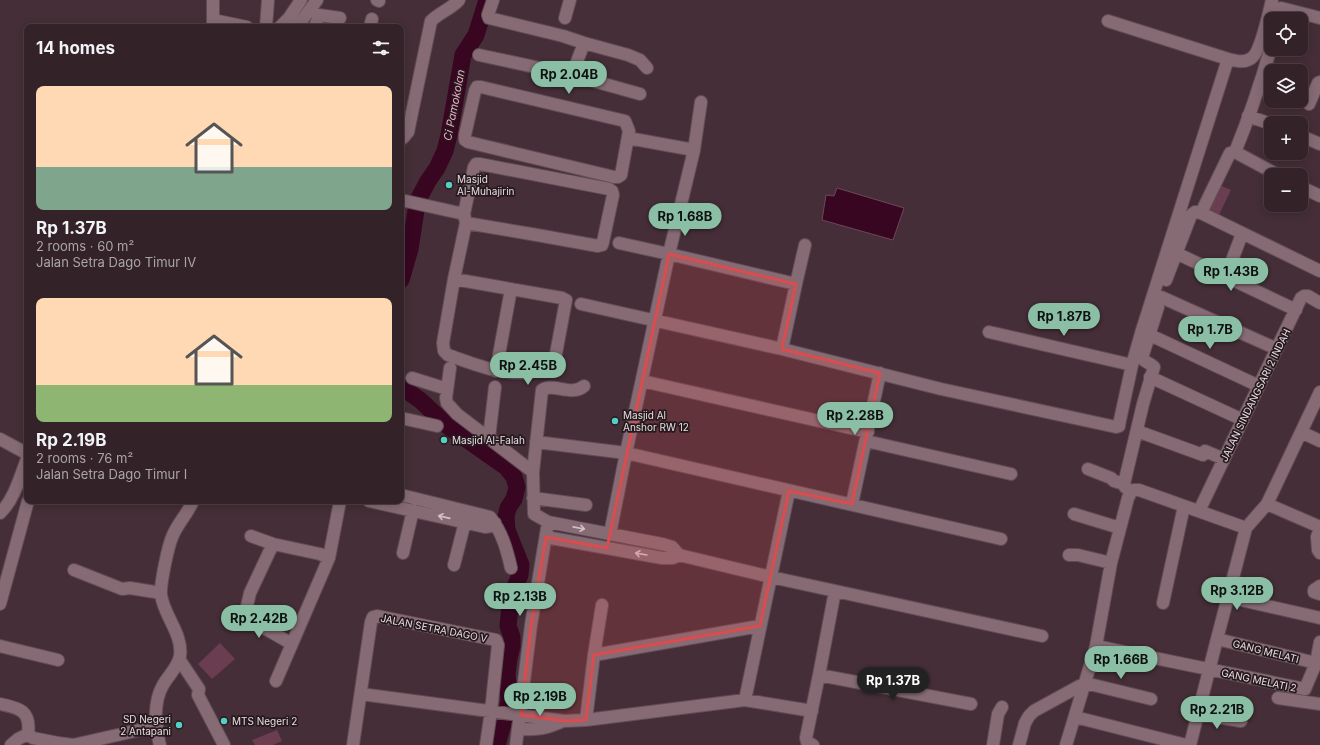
<!DOCTYPE html>
<meta charset="utf-8">
<style>
:root{--surface:#342229;--page:#3c2a31;--text:#f1f3f6;--muted:#a9a4a8;--line:#4e3f46;--accent:#8abfa5}
body{margin:0;font-family:Inter,sans-serif;background:var(--page);color:var(--text);height:100vh;display:flex;flex-direction:column;font-size:15px;white-space:nowrap}
*{box-sizing:border-box;margin:0}
p{font-size:13px;color:var(--muted)}
.icon{flex:none;width:22px;height:22px;fill:none;stroke:currentColor;stroke-width:2;stroke-linecap:round;stroke-linejoin:round}
.map{position:relative;flex:1;overflow:hidden}
.drawer{position:absolute;left:24px;top:24px;width:380px;height:480px;display:flex;flex-direction:column;background:var(--surface);border-radius:8px;box-shadow:0 2px 10px #0003,0 0 0 1px var(--line)}
.drawer>*{flex:none}
.fabs{position:absolute;left:1264px;top:12px;display:grid;gap:8px}
.fabs a{display:grid;place-items:center;width:44px;height:44px;border-radius:8px;background:var(--surface);box-shadow:0 2px 10px #0003,0 0 0 1px var(--line);font-size:20px}
.price{position:absolute;translate:-50% -34px;padding:0 9px;border-radius:14px;background:var(--accent);color:#111;font-size:13px;line-height:26px;filter:drop-shadow(0 1px 2px #0008)}
.price::after{content:'';position:absolute;left:50%;top:24px;width:12px;height:9px;margin-left:-6px;background:inherit;clip-path:polygon(0 0,100% 0,50% 100%)}
.price.selected{background:#222;color:#fff}
ul{padding:0;list-style:none}
li{display:grid;align-content:center;gap:8px;height:212px;padding:0 12px}
li span{display:grid;place-items:center;height:124px;border-radius:8px;color:#555}
li>.icon{margin-inline-start:auto}
span .icon{width:72px;height:72px;fill:#fffc;stroke-width:1}
li b{font-size:17px}
h2{display:flex;justify-content:space-between;align-items:center;height:48px;padding:0 12px;font-size:17px}
.map>svg:first-child{display:block}
.green{fill:#6b3d51}
.water{fill:#390622;stroke:#6e465b}
.lines{fill:none;stroke-linecap:round;stroke-linejoin:round}
.river{stroke:#390622;stroke-width:17}
.minor-casing{stroke:#614c55;stroke-width:14}
.minor{stroke:#866b75;stroke-width:12}
.oneway{stroke:#d2bfc6}
.marked{fill:#da4c4d;fill-opacity:0.2;stroke:#da4c4d;stroke-width:3;stroke-linejoin:round}
.poi-dot{fill:#56cec3;stroke:#241a1e;stroke-width:1.5}
.labels{text-anchor:middle;stroke-width:3.5;stroke-linejoin:round;paint-order:stroke}
.poi-label{font-size:10px;fill:#ebdbe1;stroke:#241a1e;text-anchor:start}
.street-label{font-size:10px;fill:#ebdbe1;stroke:#241a1e}
.water-label{font-size:11px;font-style:italic;fill:#faa6ca;stroke:#241a1e}
</style>
<div class="map">
<svg width="1320" height="745" viewBox="0 0 1320 745">
<rect width="100%" height="100%" fill="#452e37"/>
<!-- green -->
<path class="green" d="M1217 184 1231 190 1217 219 1204 212Z
M220 643 235 659 212 679 198 664Z
M277 730 282 741 273 745H255L252 740Z"/>
<!-- water -->
<path class="water" d="M837 188 904 208 893 240 822 220 826 195 834 196Z"/>
<g class="lines">
<!-- river -->
<path class="river" d="M401 280 410 249 416 210 419 198 428 181 437 168 445 151 449 135 463 55 476 35 487 0
M401 387 420 400 449 427 506 467 514 477 517 487 514 499 508 508 506 517 507 530 521 565 520 575 511 596 508 626 512 637V646L509 658 507 674 509 702 497 745"/>
<defs>
<path id="minor" d="M213 0V27
M377 0 379 1
M493 0 488 15 489 18 563 36 584 43 572 75
M1281 8 1320 18
M565 18 570 0
M213 20 247 27
M1108 21 1228 59C1236 61 1243 63 1250 59 1260 55 1269 12 1272 0
M266 27 268 0
M280 27 289 18 301 0
M297 27 317 0
M315 27 319 15 340 18
M370 27 372 19
M584 43 628 55 640 60 647 68
M479 55 572 75 640 94
M477 87H481L625 121 629 131 621 175 618 177H614L468 142 465 140V135L475 91Z
M1309 104 1318 83 1320 82
M1248 116 1271 124
M1301 136 1320 144
M401 138H403L408 132 431 21C440 12 451 9 459 0
M628 138 694 150
M1235 152 1278 175
M1301 187 1320 196
M401 200 464 214
M1201 213 1230 153 1235 152C1249 118 1261 82 1271 47
M619 243 669 254 796 284 782 349
M1176 253 1296 310
M1226 276 1242 234
M454 279 562 298 566 300 555 359C552 368 547 368 539 370 508 379 477 365 448 355L444 351 443 343 454 279 466 223 464 214 474 167 476 164H480L609 189 612 191 613 195 603 242 602 245 598 246 537 235 466 223
M1166 280 1191 215 1195 212 1201 213 1320 271
M796 284 805 245
M1161 297 1277 349
M581 304 782 349 941 389 1116 427 1119 426 1120 420 1132 365 1142 330 1228 59
M989 332 1132 365
M1150 335 1259 386
M450 368 446 398 447 403 457 414 533 472 534 514 548 522 662 544 672 547 679 555 771 577 1042 636
M496 371 511 289
M1150 377 1243 420
M412 378 447 389
M642 381 868 432
M401 418 437 426
M1137 431 1203 455 1205 451 1224 459
M1301 432 1320 441
M489 438 495 387
M0 439 24 452 27 455
M866 441 1011 474
M536 442 626 453 1001 539
M1088 469 1111 478 1114 481 1124 484
M533 472 542 390C552 382 572 397 584 386
M1131 492 1125 487 1124 484 1143 404 1154 367C1151 363 1145 363 1142 358L1158 307
M1131 492 1134 490H1139L1246 528
M401 495 490 517C502 532 507 550 511 568
M533 498 586 505
M369 501 485 527 491 526 495 523
M852 504 880 373
M1267 504 1320 527
M1199 511 1301 298 1304 296H1308L1320 303
M0 513C14 500 20 477 27 459
M1074 514 1120 528
M1320 527 1317 537 1318 550 1320 553
M610 534 626 453 669 254 694 150 701 102
M251 536 273 544 320 554 329 558
M546 537 662 558H673L679 555
M273 544 250 593 247 606 246 613 252 621 292 644
M403 553 413 510
M1069 555H1078L1111 563
M454 565 465 522
M74 570 122 589 130 588 161 593
M1320 586 1314 590V592L1320 594
M1228 597 1320 618
M1163 603 1184 506
M0 604 28 501
M1217 639 1316 663
M0 646 58 660
M1096 646 1305 689 1316 663 1320 642
M594 655 760 626
M179 659 199 689 198 695 224 745
M819 675 971 704
M276 681 329 558 340 501
M361 694 564 721 586 720 745 700 812 711
M1278 698 1320 704
M745 700 789 491
M0 704C20 708 31 711 28 734
M1198 714 1241 721
M1075 717 1186 745
M586 720 594 655 602 605
M518 729C538 730 545 729 563 721
M28 734 33 738 58 743 73 745 157 726
M11 745 18 739 28 734
M160 745C155 727 153 702 163 685 168 676 178 667 180 656 183 634 164 616 161 595 160 585 168 545 173 535 178 523 188 513 193 501
M353 745 371 622 373 617 377 616 496 640 498 645 491 711 486 745
M516 745 531 625 548 522
M813 745 807 742 806 738 819 675 835 591
M993 745 998 714 1002 707
M1019 745 1025 723 1029 716 1034 711 1085 683 1151 699
M1066 745 1096 646 1111 563 1128 498 1131 492
M1190 745 1217 639 1246 528 1267 504 1320 392"/>
</defs>
<!-- minor casing -->
<use href="#minor" class="minor-casing"/>
<!-- minor -->
<use href="#minor" class="minor"/>
</g>
<!-- one-way arrows -->
<defs><path id="oneway-shaft" d="M-6 0H5M1.5-3L5.5 0L1.5 3" fill="none" stroke-width="1.6" stroke-linecap="round" stroke-linejoin="round"/></defs>
<g class="oneway">
<use href="#oneway-shaft" transform="translate(444 517) rotate(-167)"/>
<use href="#oneway-shaft" transform="translate(579 528) rotate(11)"/>
<use href="#oneway-shaft" transform="translate(641 554) rotate(-170)"/>
</g>
<!-- marked area -->
<path class="marked" d="M669 254 796 284 782 349 880 373 852 504 789 491 760 626 594 655 586 720 564 721 521 715 531 625 546 537 607 548Z"/>
<!-- markers -->
<g class="poi-dot">
<circle cx="449" cy="185" r="4"/>
<circle cx="615" cy="421" r="4"/>
<circle cx="444" cy="440" r="4"/>
<circle cx="224" cy="721" r="4"/>
<circle cx="179" cy="725" r="4"/>
</g>
<g class="labels">
<!-- poi labels -->
<g class="poi-label">
<text x="457" y="183">Masjid<tspan x="457" dy="12">Al-Muhajirin</tspan></text>
<text x="623" y="419">Masjid Al<tspan x="623" dy="12">Anshor RW 12</tspan></text>
<text x="452" y="444">Masjid Al-Falah</text>
<text x="171" y="723" text-anchor="end">SD Negeri<tspan x="171" dy="12">2 Antapani</tspan></text>
<text x="232" y="725">MTS Negeri 2</text>
</g>
<!-- street labels -->
<g class="street-label">
<text transform="translate(1255 395) rotate(-64)" y="4">JALAN SINDANGSARI 2 INDAH</text>
<text transform="translate(434 628) rotate(11)" y="4">JALAN SETRA DAGO V</text>
<text transform="translate(1266 651) rotate(14)" y="4">GANG MELATI</text>
<text transform="translate(1259 680) rotate(12)" y="4">GANG MELATI 2</text>
</g>
<!-- water labels -->
<g class="water-label">
<text transform="translate(454 105) rotate(-79)" y="4">Ci Pamokolan</text>
</g>
</g>
</svg>
<div class="fabs">
<a><svg class="icon" aria-label="locate" viewBox="0 0 24 24"><circle cx="12" cy="12" r="6"/><path d="M12 2v4M12 18v4M2 12h4M18 12h4"/></svg></a>
<a><svg class="icon" aria-label="layers" viewBox="0 0 24 24"><path d="M12 4l9 5-9 5-9-5zM3 14l9 5 9-5"/></svg></a>
<a>+</a>
<a>−</a>
</div>
<b class="price" style="left:569px;top:95px">Rp 2.04B</b>
<b class="price" style="left:685px;top:237px">Rp 1.68B</b>
<b class="price" style="left:1231px;top:292px">Rp 1.43B</b>
<b class="price" style="left:1064px;top:337px">Rp 1.87B</b>
<b class="price" style="left:1210px;top:350px">Rp 1.7B</b>
<b class="price" style="left:528px;top:386px">Rp 2.45B</b>
<b class="price" style="left:855px;top:436px">Rp 2.28B</b>
<b class="price" style="left:1237px;top:611px">Rp 3.12B</b>
<b class="price" style="left:520px;top:617px">Rp 2.13B</b>
<b class="price" style="left:259px;top:639px">Rp 2.42B</b>
<b class="price" style="left:1121px;top:680px">Rp 1.66B</b>
<b class="price selected" style="left:893px;top:701px">Rp 1.37B</b>
<b class="price" style="left:540px;top:717px">Rp 2.19B</b>
<b class="price" style="left:1217px;top:730px">Rp 2.21B</b>
<section class="drawer">
<h2>14 homes<svg class="icon" aria-label="filters" viewBox="0 0 24 24"><path d="M4 7h16M4 17h16"/><circle cx="9" cy="7" r="2"/><circle cx="15" cy="17" r="2"/></svg></h2>
<ul>
<li><span style="background:linear-gradient(#ffd9b3 65%,#7fa58c 0)"><svg class="icon" aria-label="home" viewBox="0 0 24 24"><path d="M3 11l9-7 9 7M6 9v11h12V9"/></svg></span><div><b>Rp 1.37B</b><p>2 rooms · 60 m²</p><p>Jalan Setra Dago Timur IV</p></div></li>
<li><span style="background:linear-gradient(#ffd9b3 70%,#8fb573 0)"><svg class="icon" aria-label="home" viewBox="0 0 24 24"><path d="M3 11l9-7 9 7M6 9v11h12V9"/></svg></span><div><b>Rp 2.19B</b><p>2 rooms · 76 m²</p><p>Jalan Setra Dago Timur I</p></div></li>
</ul>
</section>
</div>
